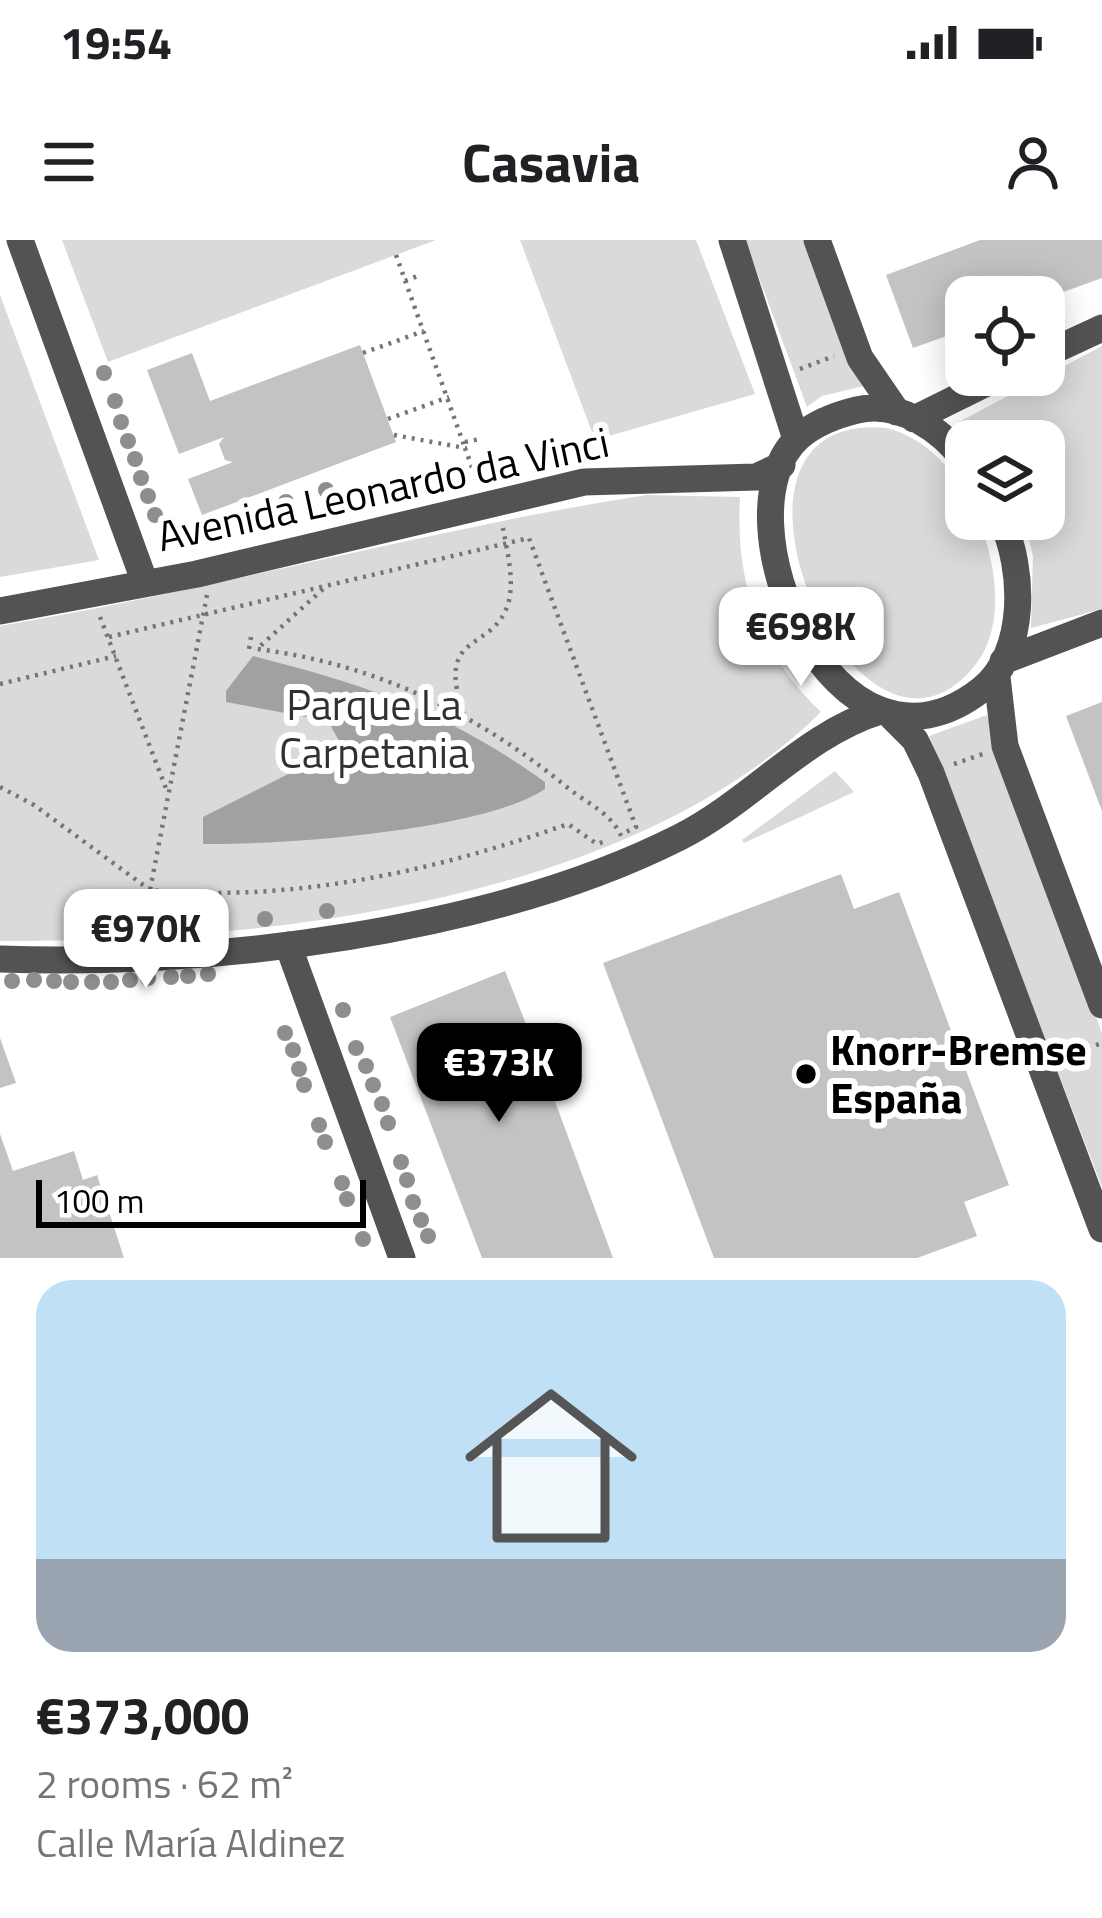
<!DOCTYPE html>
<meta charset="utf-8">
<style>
:root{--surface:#fff;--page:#f2f2f2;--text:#202124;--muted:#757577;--accent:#000}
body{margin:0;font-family:"Titillium Web",sans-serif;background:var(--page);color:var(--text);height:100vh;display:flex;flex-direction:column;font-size:45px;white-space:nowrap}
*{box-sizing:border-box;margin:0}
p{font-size:39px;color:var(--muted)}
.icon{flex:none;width:66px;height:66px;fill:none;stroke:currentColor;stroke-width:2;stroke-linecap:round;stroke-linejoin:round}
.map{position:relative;height:1018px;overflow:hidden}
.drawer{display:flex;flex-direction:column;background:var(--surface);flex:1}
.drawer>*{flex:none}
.controls{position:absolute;left:945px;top:36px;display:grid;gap:24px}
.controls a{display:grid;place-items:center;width:120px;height:120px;border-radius:24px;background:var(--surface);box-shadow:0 6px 30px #0003;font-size:60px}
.scale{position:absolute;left:36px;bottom:30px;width:330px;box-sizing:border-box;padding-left:12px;border:6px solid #000;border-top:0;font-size:33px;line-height:42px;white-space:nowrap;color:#000;-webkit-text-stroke:9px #fff;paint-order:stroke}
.price{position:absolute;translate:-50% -102px;padding:0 27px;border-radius:24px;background:#fff;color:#222;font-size:39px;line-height:78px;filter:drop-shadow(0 3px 6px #0008)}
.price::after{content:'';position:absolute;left:50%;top:72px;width:36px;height:27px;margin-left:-18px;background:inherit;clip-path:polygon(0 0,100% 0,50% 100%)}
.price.active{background:var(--accent);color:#fff}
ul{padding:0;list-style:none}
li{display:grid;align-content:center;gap:24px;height:636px;padding:0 36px}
li span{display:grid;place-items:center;height:372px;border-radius:36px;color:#555}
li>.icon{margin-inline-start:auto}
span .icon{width:216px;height:216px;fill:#fffc;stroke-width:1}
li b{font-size:51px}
.status{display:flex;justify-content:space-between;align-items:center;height:84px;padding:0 60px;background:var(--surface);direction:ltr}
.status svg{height:33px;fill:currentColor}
header{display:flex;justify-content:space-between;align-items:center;height:156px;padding:0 36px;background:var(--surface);font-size:54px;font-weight:700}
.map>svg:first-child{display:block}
.green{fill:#dadada}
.water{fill:#a1a1a1}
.building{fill:#c3c3c3}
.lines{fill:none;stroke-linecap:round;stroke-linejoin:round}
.path{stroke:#757575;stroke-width:4.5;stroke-dasharray:3 6;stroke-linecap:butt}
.minor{stroke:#535353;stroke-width:27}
.tree{fill:#8e8e8e}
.poi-dot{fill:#000;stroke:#fff;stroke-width:4.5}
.labels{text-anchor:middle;stroke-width:12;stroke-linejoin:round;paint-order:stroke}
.street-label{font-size:42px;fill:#000;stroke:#fff}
.park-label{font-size:42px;fill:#313131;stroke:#fff}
.poi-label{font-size:42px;font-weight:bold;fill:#000;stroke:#fff;text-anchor:start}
</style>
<div class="status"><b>19:54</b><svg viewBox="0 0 49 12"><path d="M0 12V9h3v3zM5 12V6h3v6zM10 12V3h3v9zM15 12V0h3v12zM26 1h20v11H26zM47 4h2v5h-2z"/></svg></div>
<header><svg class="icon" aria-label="menu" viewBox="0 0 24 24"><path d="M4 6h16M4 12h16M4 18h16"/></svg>Casavia<svg class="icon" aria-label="person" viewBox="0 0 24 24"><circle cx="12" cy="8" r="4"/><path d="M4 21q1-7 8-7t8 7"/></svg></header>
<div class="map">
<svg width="1102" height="1018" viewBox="0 0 1102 1018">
<rect width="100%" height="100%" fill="#fff"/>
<!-- green -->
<path class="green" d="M62 0H436L108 122Z
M520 0H696L755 154 595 200Z
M745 0H803L864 146 822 156 807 167Z
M0 55 99 320 0 337Z
M1102 106V369L1031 388 1033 316 1024 279H1044V201H975L957 183Z
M887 188C928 199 966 236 966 279L979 281C996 324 1006 385 976 424 857 577 682 167 887 188Z
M646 255 740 257C735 343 759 413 821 472 627 664 261 702 0 701V386C217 349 429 289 646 255Z
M987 475 1102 793V947L929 496Z
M835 531 854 552 744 603 742 600Z"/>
<!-- water -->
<path class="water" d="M253 416C369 446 446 471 545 542V549C482 591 281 605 203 604V577L328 514 338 499 328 481 226 462V451Z"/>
<!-- building -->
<path class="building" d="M980 0H1102V38L1044 59 966 57V89L913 108 886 35Z
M360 105 396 202 202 275 188 239 233 222 225 220 219 204 224 197 179 214 147 130 192 113 210 161Z
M1102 462V571L1066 476Z
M841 634 854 669 899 652 1009 945 964 962 977 996 917 1018H714L603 723Z
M505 731 530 794 613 1018H482L390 777Z
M0 798 16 843 0 848Z
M0 894 13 931 74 911 83 940 97 935 124 1018H0Z"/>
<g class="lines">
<!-- path -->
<path class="path" d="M396 15 465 208
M405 41 420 35
M363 113 424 91
M800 129 834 116
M388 179 449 157
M394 195 465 208 474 233 492 242
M465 202 480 199
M323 349 257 409C375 424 477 473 568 548 588 564 612 573 622 598
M207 355 150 650C292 663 435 631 568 584L597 604 603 602
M100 377 167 551
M109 397 529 298 636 587 624 593
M251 397 249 409H255
M0 444 116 416
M464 475C434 389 492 414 508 364 515 341 507 311 503 288
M954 524 983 514
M0 547 34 565 150 650
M1062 817 1102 803"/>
<!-- minor -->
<path class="minor" d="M20 0 145 343
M732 0 796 199
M817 0 860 118 897 172
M1044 115 1102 88
M914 179 1003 135
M966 223C943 190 899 160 857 170 836 175 815 183 799 197 713 273 835 566 982 449 1027 413 1025 328 1001 279
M0 371 197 334 584 242 756 237 782 225
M1003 421 1102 383
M997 437 1005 506 1102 765
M892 477 915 500 931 533 1102 989
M288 705 402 1018
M0 719C211 726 490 693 680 597 751 561 805 494 880 471"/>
</g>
<!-- trees -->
<g class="tree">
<circle cx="104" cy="133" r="8"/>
<circle cx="115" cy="161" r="8"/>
<circle cx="121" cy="182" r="8"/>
<circle cx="128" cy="201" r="8"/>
<circle cx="135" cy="219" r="8"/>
<circle cx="141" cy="238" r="8"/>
<circle cx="326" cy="250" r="8"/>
<circle cx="148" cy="256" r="8"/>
<circle cx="286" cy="262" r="8"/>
<circle cx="155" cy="275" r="8"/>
<circle cx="248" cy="275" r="8"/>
<circle cx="327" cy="671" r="8"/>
<circle cx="265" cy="679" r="8"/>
<circle cx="208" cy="734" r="8"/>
<circle cx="188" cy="736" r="8"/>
<circle cx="171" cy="737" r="8"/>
<circle cx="148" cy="738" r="8"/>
<circle cx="34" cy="740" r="8"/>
<circle cx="130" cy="740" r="8"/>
<circle cx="12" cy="741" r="8"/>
<circle cx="54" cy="741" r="8"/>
<circle cx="71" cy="742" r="8"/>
<circle cx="92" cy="742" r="8"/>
<circle cx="111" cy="742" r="8"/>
<circle cx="343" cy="770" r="8"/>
<circle cx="285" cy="793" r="8"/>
<circle cx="356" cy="808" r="8"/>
<circle cx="293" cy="810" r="8"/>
<circle cx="366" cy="826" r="8"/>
<circle cx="299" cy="829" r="8"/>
<circle cx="304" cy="845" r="8"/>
<circle cx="373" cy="845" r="8"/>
<circle cx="382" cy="864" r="8"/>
<circle cx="388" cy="883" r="8"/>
<circle cx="319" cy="885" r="8"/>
<circle cx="325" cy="902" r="8"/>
<circle cx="401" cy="922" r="8"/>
<circle cx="407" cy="940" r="8"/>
<circle cx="342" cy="943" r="8"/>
<circle cx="347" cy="959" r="8"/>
<circle cx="413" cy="962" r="8"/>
<circle cx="421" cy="980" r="8"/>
<circle cx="428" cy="996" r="8"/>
<circle cx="363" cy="999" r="8"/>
</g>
<!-- markers -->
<circle class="poi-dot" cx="806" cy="834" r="12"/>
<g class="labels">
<!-- street labels -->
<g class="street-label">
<text transform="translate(383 249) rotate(-12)" y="15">Avenida Leonardo da Vinci</text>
</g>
<!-- park labels -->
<g class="park-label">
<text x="374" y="480">Parque La<tspan x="374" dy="48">Carpetania</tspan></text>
</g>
<!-- poi labels -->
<g class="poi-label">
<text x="830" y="825">Knorr-Bremse<tspan x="830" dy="48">España</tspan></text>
</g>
</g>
</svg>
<div class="controls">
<a><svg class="icon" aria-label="locate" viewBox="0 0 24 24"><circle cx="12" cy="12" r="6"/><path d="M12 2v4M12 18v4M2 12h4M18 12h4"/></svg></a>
<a><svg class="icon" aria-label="layers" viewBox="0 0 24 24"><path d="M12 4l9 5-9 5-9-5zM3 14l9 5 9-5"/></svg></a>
</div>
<div class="scale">100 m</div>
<b class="price" style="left:801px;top:449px">€698K</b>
<b class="price" style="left:146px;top:751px">€970K</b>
<b class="price active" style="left:499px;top:885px">€373K</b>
</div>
<section class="drawer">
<ul>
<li><span style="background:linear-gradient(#bfe0f5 75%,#9aa5b1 0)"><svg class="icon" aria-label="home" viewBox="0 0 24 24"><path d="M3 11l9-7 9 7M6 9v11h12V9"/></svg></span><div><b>€373,000</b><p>2 rooms · 62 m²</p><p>Calle María Aldinez</p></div></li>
</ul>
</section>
